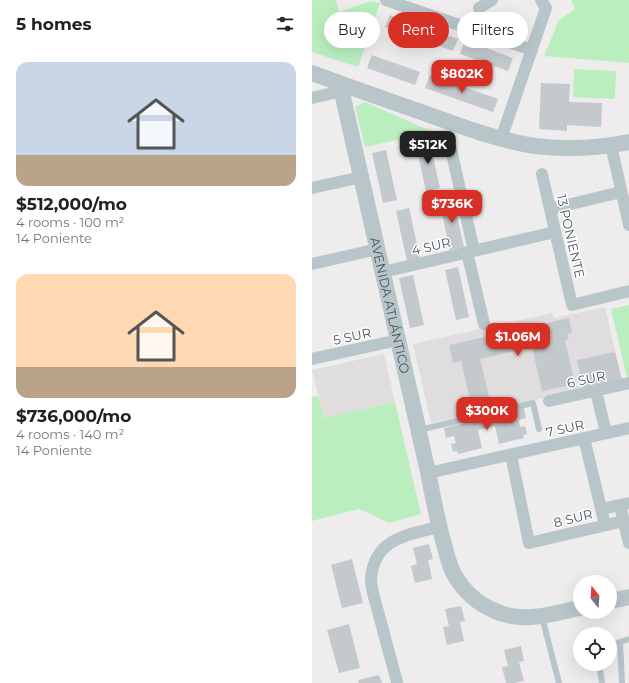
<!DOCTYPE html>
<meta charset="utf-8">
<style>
:root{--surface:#fff;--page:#f2f2f2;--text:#202124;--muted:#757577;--accent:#d93025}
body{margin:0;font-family:Montserrat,sans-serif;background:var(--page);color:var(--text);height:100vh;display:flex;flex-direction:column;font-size:15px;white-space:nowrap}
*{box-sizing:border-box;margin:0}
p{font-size:13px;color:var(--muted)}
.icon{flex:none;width:22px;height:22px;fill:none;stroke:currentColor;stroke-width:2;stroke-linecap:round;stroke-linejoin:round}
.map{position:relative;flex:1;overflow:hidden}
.panel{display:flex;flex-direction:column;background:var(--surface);width:312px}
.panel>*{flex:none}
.banner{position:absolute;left:12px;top:12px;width:245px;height:36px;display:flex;gap:8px}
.needle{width:26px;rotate:343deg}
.buttons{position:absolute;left:261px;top:575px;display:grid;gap:8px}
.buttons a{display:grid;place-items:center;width:44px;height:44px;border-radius:50%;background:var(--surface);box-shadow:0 4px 16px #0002;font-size:20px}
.price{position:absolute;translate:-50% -34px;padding:0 9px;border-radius:8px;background:var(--accent);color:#fff;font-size:13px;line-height:26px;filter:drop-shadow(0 1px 2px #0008)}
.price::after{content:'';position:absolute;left:50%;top:24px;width:12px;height:9px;margin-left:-6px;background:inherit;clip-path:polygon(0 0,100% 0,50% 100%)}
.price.active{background:#222;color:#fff}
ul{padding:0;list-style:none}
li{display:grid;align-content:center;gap:8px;height:212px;padding:0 16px}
li span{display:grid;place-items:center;height:124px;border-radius:12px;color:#555}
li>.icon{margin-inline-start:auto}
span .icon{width:72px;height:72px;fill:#fffc;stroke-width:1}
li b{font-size:17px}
h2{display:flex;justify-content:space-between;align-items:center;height:48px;padding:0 16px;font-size:17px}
.pill{padding:0 14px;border-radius:18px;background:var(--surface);box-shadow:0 4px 16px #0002;font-size:14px;line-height:36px}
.pill.active{background:var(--accent);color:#fff}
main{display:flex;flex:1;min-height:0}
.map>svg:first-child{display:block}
.education{fill:#e0dddf}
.green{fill:#baeebf}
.building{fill:#c3c9cc}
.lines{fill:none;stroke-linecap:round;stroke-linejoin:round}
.service{stroke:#b8c6ca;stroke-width:6}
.minor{stroke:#b8c6ca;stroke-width:12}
.tertiary{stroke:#b8c6ca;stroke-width:16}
.labels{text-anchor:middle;stroke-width:3;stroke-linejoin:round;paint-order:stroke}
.street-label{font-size:13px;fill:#45565a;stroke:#fff}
</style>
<main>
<section class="panel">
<h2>5 homes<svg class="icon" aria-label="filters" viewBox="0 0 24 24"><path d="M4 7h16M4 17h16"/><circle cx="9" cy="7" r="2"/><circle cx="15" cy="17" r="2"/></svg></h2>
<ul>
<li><span style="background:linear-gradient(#c9d6e8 75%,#b9a48a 0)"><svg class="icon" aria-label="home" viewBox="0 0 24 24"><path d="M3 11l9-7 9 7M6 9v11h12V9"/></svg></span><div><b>$512,000/mo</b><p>4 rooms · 100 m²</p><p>14 Poniente</p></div></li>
<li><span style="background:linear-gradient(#ffd9b3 75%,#b9a48a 0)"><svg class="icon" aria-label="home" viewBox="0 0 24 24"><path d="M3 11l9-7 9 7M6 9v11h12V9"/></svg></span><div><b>$736,000/mo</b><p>4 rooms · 140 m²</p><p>14 Poniente</p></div></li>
</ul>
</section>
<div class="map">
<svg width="317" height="683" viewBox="0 0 317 683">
<rect width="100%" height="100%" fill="#efeced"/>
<!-- education -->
<path class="education" d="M293 307 310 380 119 423 101 344 240 313 242 318Z
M72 354 83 402 12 418 0 370Z"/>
<!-- green -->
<path class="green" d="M0 0H24L27 12 59 1 68 3 46 67 0 52Z
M259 0H317V63L232 56 247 20 263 9Z
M262 69 304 71 303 99 261 97Z
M53 102 121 132 53 147 43 107Z
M317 305V378H315L299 309Z
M6 396 12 418 83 402 109 514 77 523 47 509 0 521V397Z"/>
<!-- building -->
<path class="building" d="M78 15 146 39 141 51 73 27Z
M153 40 201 58 196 71 148 54Z
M60 55 108 72 103 85 55 68Z
M118 75 186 99 181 112 113 88Z
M229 83 258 84 257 102 290 103 289 127 255 125V131L227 129Z
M117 139 128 188 114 191 103 142Z
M74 150 85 200 71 203 60 153Z
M141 198 152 247 138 250 127 201Z
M97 208 108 258 95 261 84 211Z
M146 267 157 317 144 320 133 270Z
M101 275 112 325 98 328 87 278Z
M257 318 260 333 255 334 257 339 253 340 263 384 230 391 220 347 168 359 179 405 160 409 149 361 141 363 137 345Z
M303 352 310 380 271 389 265 360Z
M212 408 214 418 207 420 208 427 213 426 215 434 211 435 212 438 187 444 183 426 166 430 170 448 146 454 145 451 141 452 139 444 144 443 142 436 134 438 132 428Z
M117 544 121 559 116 560 120 579 103 583 99 566 105 564 101 548Z
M40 559 51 603 30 608 19 565Z
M149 606 153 621 148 622 152 641 135 645 131 627 137 626 133 609Z
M37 624 48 668 27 673 15 630Z
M209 646 212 661 207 662 212 681 203 683H194L190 667 196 666 192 650Z
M67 675 70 683H47L46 680Z"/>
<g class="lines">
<!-- service -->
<path class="service" d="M107 430 221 403 227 429
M230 617 247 683
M298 646 308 642
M287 664 290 683
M310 683 308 642 317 639"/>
<!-- minor -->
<path class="minor" d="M74 0 220 50
M167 8 180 0
M0 98 30 91
M189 139 234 8 229 0
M138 145 162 251
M299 145 317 225
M230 174 260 305 317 291
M0 188 50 177
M238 209 309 192
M155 252 172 324
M0 264 66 249
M71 272 243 232
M0 359 86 340
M284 391 294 433
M237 401 317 383
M272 438 293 525
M199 455 217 543 312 521
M125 471 317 428
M308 505 317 543
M289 509 317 503
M85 682 61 593C60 588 59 583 59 578 63 538 95 535 127 527"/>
<!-- tertiary -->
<g class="tertiary">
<path d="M0 73C37 87 75 100 112 113 148 126 185 140 223 146 254 150 286 148 317 142"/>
<path id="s1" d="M28 84 116 472C121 496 125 521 132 544 135 555 137 566 143 576 152 591 165 603 181 610 193 616 207 618 220 617 236 616 252 611 268 608"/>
<path d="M298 601 317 597"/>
</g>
</g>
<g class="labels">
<!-- street labels -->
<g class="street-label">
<text transform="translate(259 236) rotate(77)" y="5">13 PONIENTE</text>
<text transform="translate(119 246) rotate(-13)" y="5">4 SUR</text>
<text dy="5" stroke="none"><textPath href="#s1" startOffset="227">AVENIDA ATLÁNTICO</textPath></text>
<text transform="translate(40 336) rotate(-12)" y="5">5 SUR</text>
<text transform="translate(274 379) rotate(-12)" y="5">6 SUR</text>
<text transform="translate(253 428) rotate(-13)" y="5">7 SUR</text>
<text transform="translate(261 518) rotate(-14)" y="5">8 SUR</text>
</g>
</g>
</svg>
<div class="buttons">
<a><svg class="needle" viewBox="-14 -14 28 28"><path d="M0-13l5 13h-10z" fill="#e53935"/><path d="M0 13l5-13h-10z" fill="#757577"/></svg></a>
<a><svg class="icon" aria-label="locate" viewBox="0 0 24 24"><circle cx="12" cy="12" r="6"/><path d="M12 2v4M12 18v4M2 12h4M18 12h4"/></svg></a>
</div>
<b class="price" style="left:150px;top:94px">$802K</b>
<b class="price active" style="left:116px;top:165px">$512K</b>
<b class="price" style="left:140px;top:224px">$736K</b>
<b class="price" style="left:206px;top:357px">$1.06M</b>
<b class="price" style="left:175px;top:431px">$300K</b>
<div class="banner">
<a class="pill">Buy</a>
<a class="pill active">Rent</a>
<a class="pill">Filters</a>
</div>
</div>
</main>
